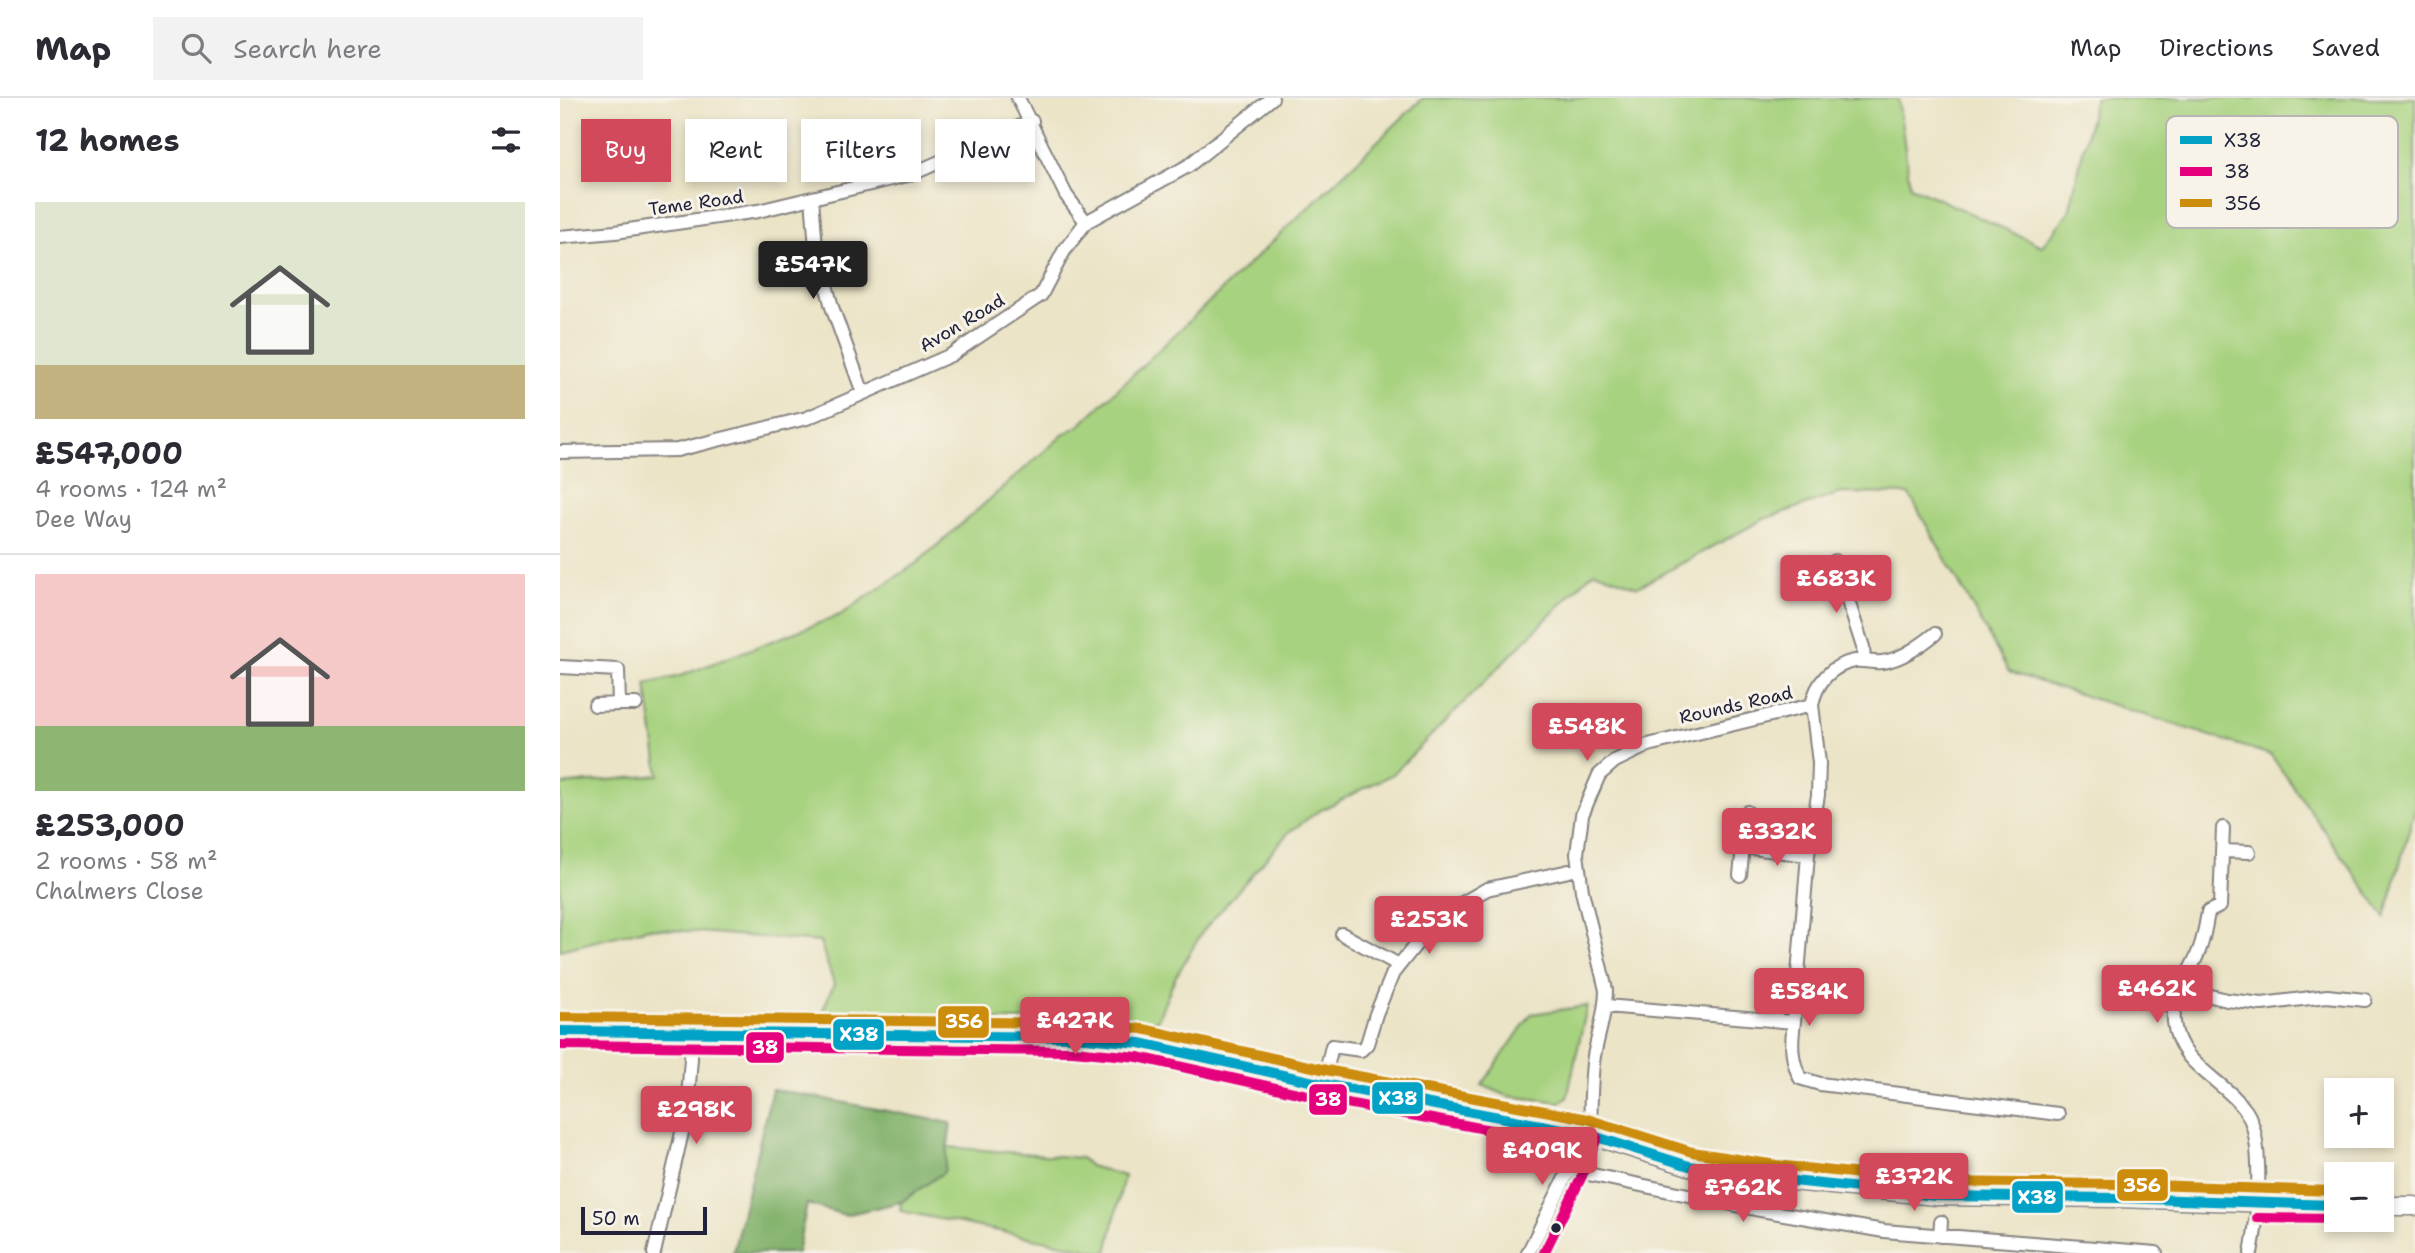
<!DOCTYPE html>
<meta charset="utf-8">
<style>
:root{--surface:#fff;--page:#f2f2f3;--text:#2b2b33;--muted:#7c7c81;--line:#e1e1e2;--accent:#d1495b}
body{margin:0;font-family:"Shantell Sans",sans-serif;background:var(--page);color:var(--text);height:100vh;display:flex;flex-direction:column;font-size:26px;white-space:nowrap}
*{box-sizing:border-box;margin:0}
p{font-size:23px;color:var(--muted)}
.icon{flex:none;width:38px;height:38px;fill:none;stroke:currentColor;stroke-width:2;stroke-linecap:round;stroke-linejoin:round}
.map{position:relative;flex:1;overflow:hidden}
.side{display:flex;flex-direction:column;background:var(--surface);width:560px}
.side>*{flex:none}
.top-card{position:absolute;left:21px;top:21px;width:665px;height:63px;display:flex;gap:14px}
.controls{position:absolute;left:1764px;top:980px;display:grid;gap:14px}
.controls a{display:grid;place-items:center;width:70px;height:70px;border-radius:0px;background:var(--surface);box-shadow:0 4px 10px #0003;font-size:35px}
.scale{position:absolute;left:21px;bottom:18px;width:126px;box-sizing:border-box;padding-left:7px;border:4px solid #22223b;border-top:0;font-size:19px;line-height:24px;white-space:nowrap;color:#22223b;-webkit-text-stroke:5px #f7f3e8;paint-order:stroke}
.price{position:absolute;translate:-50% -60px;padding:0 16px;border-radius:7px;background:var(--accent);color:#fff;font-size:23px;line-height:46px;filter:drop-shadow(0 2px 4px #0008)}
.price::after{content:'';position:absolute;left:50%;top:42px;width:21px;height:16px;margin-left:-10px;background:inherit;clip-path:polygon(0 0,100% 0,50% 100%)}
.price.active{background:#222;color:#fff}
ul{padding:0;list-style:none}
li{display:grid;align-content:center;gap:14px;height:371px;padding:0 35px}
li+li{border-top:2px solid var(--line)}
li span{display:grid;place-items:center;height:217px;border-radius:0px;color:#555}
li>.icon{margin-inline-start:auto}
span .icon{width:126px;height:126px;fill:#fffc;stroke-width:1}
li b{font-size:30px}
h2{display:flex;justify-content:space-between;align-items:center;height:84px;padding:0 35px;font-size:30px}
.tag{padding:0 24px;border-radius:0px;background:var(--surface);box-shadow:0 4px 10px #0003;font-size:24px;line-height:63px}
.tag.active{background:var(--accent);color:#fff}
header{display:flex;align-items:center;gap:42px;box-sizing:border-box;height:98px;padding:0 35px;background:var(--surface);border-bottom:2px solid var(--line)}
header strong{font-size:33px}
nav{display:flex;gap:38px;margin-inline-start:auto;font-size:24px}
.search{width:490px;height:63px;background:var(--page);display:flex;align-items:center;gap:18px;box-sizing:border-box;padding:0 24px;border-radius:0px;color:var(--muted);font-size:26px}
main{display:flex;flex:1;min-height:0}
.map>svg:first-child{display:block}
.green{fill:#a7d27f;stroke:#647a5d;stroke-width:2}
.forest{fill:#85b46e;stroke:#546b54;stroke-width:2}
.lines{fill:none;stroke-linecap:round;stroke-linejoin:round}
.minor-casing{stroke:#868381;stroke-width:16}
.secondary-casing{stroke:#868381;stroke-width:21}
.minor{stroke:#fff;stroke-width:12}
.secondary{stroke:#fff;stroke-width:18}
.bus-1-casing{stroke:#f7f3e8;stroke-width:16}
.bus-2-casing{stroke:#f7f3e8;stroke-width:16}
.bus-3-casing{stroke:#f7f3e8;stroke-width:16}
.bus-1{stroke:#02a2c7;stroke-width:10}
.bus-2{stroke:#e5007d;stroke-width:10}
.bus-3{stroke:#cc8c0c;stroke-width:10}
.bus-dot{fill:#22223b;stroke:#f7f3e8;stroke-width:2.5}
.labels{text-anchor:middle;stroke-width:6;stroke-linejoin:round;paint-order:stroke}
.street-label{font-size:18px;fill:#22223b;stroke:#f7f3e8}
.key{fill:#f7f3e8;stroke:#b7b4b4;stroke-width:2}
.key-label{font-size:19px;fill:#22223b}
.line-badge{stroke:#f7f3e8;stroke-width:2.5}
.badge-label{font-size:19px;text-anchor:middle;font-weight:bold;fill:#fff}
</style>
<header>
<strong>Map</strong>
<div class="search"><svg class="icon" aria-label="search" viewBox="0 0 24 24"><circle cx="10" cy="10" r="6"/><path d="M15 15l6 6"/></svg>Search here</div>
<nav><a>Map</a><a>Directions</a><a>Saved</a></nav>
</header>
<main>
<section class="side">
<h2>12 homes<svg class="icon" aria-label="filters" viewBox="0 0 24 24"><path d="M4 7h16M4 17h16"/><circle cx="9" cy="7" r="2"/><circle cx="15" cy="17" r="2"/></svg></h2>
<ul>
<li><span style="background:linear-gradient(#dfe7d0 75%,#c2b280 0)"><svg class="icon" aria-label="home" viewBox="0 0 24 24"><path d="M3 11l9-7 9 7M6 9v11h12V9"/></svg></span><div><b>£547,000</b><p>4 rooms · 124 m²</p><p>Dee Way</p></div></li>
<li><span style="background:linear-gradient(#f6c9c9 70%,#8fb573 0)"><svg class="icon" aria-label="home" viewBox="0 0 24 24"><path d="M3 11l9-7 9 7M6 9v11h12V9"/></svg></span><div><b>£253,000</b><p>2 rooms · 58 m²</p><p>Chalmers Close</p></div></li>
</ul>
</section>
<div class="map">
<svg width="1855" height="1155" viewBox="0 0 1855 1155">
<rect width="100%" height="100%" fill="#f7f3e8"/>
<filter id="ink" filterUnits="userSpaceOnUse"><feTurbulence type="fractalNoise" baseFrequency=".0143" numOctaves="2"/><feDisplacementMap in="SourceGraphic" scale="14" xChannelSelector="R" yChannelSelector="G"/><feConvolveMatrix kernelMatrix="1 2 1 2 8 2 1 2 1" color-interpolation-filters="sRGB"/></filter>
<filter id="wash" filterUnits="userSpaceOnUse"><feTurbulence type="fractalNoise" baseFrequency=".00686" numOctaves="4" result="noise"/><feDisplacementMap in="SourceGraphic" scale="28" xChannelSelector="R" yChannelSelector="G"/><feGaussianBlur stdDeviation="1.57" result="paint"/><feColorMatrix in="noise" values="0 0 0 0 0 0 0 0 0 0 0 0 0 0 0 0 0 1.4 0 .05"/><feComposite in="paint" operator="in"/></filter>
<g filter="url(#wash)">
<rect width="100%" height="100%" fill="#ebe4c7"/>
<!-- green -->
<path class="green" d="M863 0H1338L1350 88 1482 148 1509 114 1535 0H1855V711L1825 819 1711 657 1449 574 1349 396 1281 395 1204 421 1078 489 1034 473 833 676 757 714 728 735 642 834 615 880 597 923 259 921 274 886 260 844 89 830 0 852V687L99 677 86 586 120 578 280 517 358 464 504 336 520 327Z
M1027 908 1007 1000 1000 1004 948 998 922 987 971 916Z
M387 1049 521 1060 530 1068 564 1078 547 1155 340 1113 341 1104 384 1074Z"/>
<!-- forest -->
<path class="forest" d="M212 991 391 1025 384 1074 341 1104 285 1117 247 1106 237 1155H173Z"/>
</g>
<g filter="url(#ink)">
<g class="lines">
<defs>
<path id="minor" d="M458 0 506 97 526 124
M252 100 256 150 272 209 303 295
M0 139 55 134 198 113 352 76 472 23
M0 354 117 352 247 320 391 257 481 197 504 153 526 124 628 68 712 0
M1275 463 1303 549 1304 563
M0 569 58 572 59 606 35 607
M59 606H76
M1663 730 1660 808 1648 814C1646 826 1644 839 1640 850 1631 876 1611 895 1614 924 1618 967 1664 981 1686 1013 1705 1041 1698 1122 1691 1155
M1183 749 1187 714
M1662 753 1689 754
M1180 777 1183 749 1248 757
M782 836 839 867
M1619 890 1667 902 1702 906 1767 898 1805 902
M1046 908 1234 924 1248 757 1258 697 1259 665 1252 607
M1234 924C1231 946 1231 961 1240 980L1260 986 1498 1016
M763 986 772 948 801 952 807 946 816 916 833 875 873 825 885 815 927 791 1018 771
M1030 1037C1031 1011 1030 984 1034 958 1038 936 1046 915 1046 892L1022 793 1017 756 1022 717 1039 677 1055 663 1088 647 1252 607C1256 585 1271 567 1295 563 1304 562 1313 565 1322 564 1341 562 1361 547 1375 536
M1009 1072 1195 1111 1324 1133 1596 1155
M1380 1138 1381 1124
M94 1155 127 1013 133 934
M968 1155 1009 1072 1024 1035"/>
<path id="secondary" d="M0 933 514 939 580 945 763 986 1024 1035 1129 1068 1214 1081 1376 1098 1558 1100 1776 1107
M1822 1108H1855"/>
</defs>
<!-- minor casing -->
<use href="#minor" class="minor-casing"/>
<!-- secondary casing -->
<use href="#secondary" class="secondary-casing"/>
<!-- minor -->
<use href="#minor" class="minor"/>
<!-- secondary -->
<use href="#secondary" class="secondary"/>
<defs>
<path id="bus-1" d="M0 933 514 939 580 945 763 986 1024 1035 1129 1068 1214 1081 1376 1098 1558 1100 1776 1107"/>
<path id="bus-2" d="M0 947 513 953 578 959 760 1000 1021 1049
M1697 1120 1776 1121
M984 1155 1022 1078 1037 1040"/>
<path id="bus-3" d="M0 919 514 925 583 931 766 972 1027 1021 1132 1054 1216 1067 1377 1084 1558 1086 1776 1093"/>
</defs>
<!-- bus-1 casing -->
<use href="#bus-1" class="bus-1-casing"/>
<!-- bus-2 casing -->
<use href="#bus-2" class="bus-2-casing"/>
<!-- bus-3 casing -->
<use href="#bus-3" class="bus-3-casing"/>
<!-- bus-1 -->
<use href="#bus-1" class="bus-1"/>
<!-- bus-2 -->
<use href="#bus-2" class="bus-2"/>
<!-- bus-3 -->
<use href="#bus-3" class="bus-3"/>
</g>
</g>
<!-- markers -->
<circle class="bus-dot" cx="996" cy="1130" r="6"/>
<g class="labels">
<!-- street labels -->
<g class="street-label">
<text transform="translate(136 105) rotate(-8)" y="6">Teme Road</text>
<text transform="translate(402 225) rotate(-31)" y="6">Avon Road</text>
<text transform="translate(1176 607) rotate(-13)" y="6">Rounds Road</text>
</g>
</g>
<!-- legend -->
<rect x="1606" y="18" width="232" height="112" rx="10" class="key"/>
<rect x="1620" y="38" width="32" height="8" fill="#02a2c7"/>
<rect x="1620" y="69" width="32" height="9" fill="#e5007d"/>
<rect x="1620" y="101" width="32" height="8" fill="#cc8c0c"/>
<g class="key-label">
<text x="1664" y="49">X38</text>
<text x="1664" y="80">38</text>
<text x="1664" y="112">356</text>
</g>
<g class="line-badge">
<rect x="377" y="907" width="53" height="34" rx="7" fill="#cc8c0c"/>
<rect x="272" y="920" width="53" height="33" rx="7" fill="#02a2c7"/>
<rect x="185" y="933" width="40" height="33" rx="7" fill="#e5007d"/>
<rect x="811" y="983" width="53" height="34" rx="7" fill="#02a2c7"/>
<rect x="748" y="985" width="40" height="33" rx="7" fill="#e5007d"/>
<rect x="1556" y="1070" width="53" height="34" rx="7" fill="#cc8c0c"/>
<rect x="1451" y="1082" width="53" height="34" rx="7" fill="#02a2c7"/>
</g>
<g class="badge-label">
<text x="404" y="930">356</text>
<text x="299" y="943">X38</text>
<text x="205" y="956">38</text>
<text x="838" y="1007">X38</text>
<text x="768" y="1008">38</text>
<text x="1582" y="1094">356</text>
<text x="1477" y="1106">X38</text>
</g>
</svg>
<div class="controls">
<a>+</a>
<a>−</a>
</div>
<div class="scale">50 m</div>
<b class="price active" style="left:253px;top:203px">£547K</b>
<b class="price" style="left:1276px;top:517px">£683K</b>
<b class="price" style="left:1027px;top:665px">£548K</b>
<b class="price" style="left:1217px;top:770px">£332K</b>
<b class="price" style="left:869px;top:858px">£253K</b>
<b class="price" style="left:1597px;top:927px">£462K</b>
<b class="price" style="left:1249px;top:930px">£584K</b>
<b class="price" style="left:515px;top:959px">£427K</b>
<b class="price" style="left:136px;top:1048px">£298K</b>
<b class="price" style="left:982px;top:1089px">£409K</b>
<b class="price" style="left:1354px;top:1115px">£372K</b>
<b class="price" style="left:1183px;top:1126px">£762K</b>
<div class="top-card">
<a class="tag active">Buy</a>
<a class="tag">Rent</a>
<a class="tag">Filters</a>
<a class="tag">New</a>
</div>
</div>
</main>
